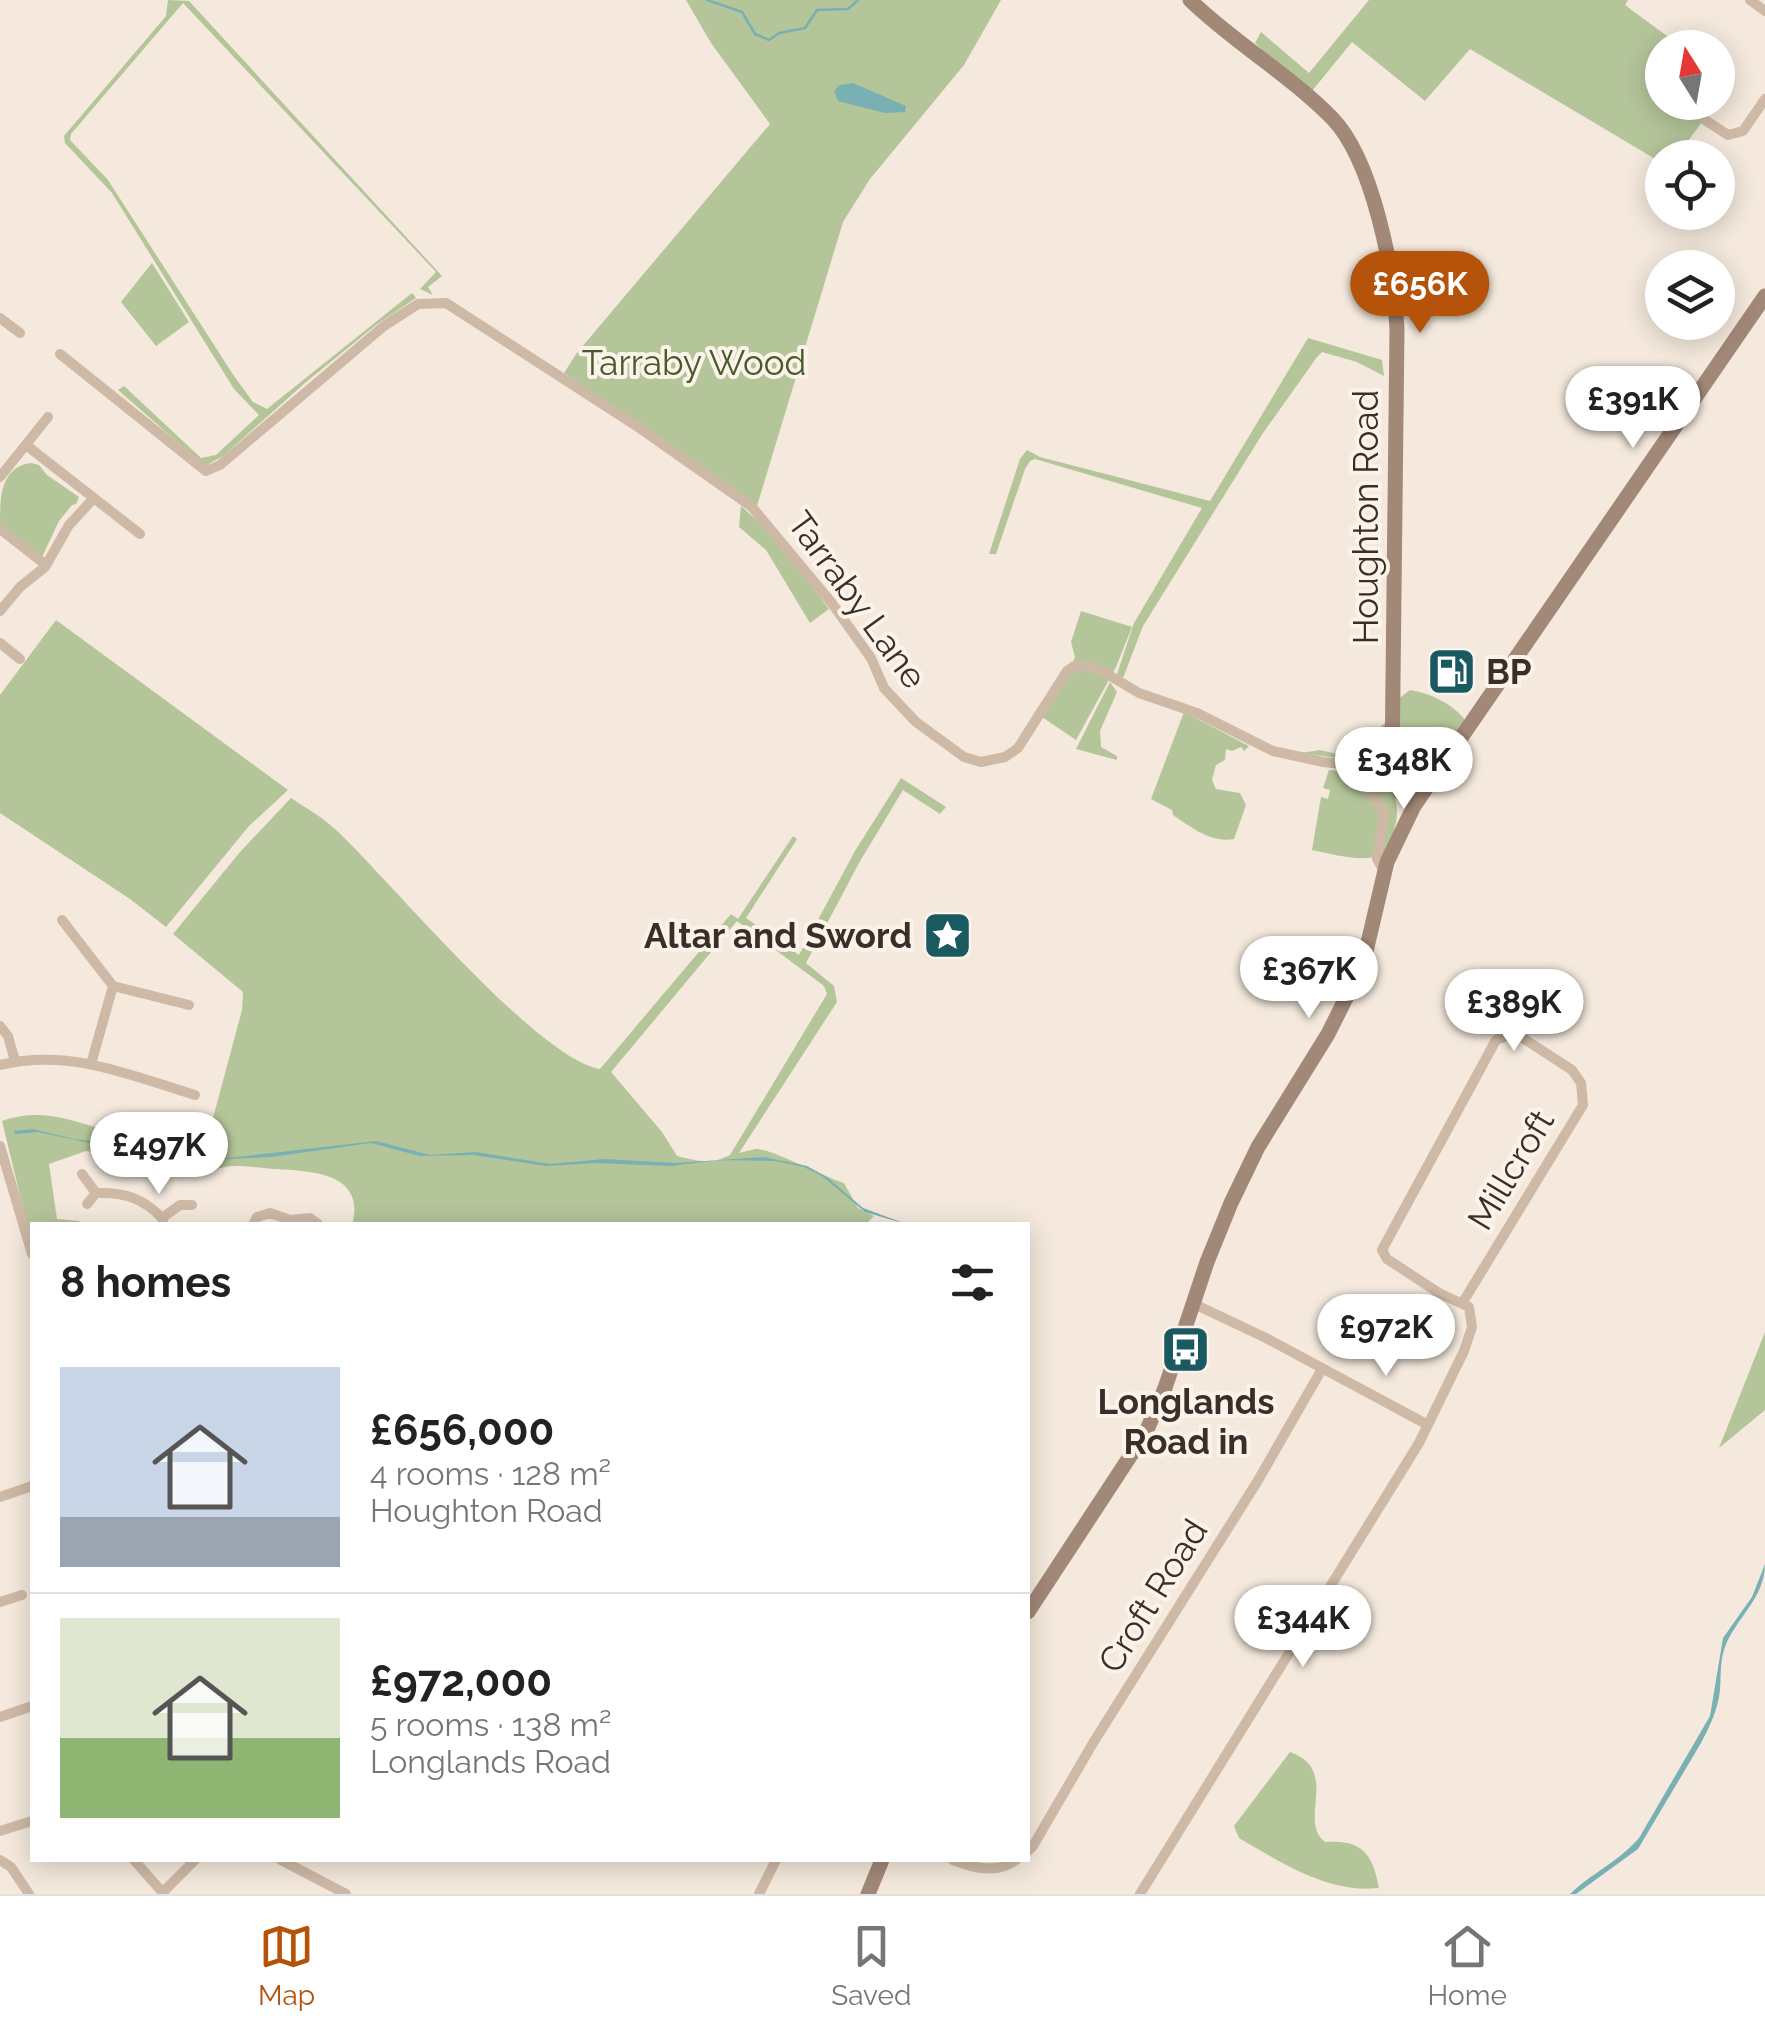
<!DOCTYPE html>
<meta charset="utf-8">
<style>
:root{--surface:#fff;--page:#f6f6f6;--text:#222;--muted:#767676;--line:#e0e0e0;--accent:#b45309}
body{margin:0;font-family:Raleway,sans-serif;background:var(--page);color:var(--text);height:100vh;display:flex;flex-direction:column;font-size:38px;white-space:nowrap}
*{box-sizing:border-box;margin:0}
p{font-size:32px;color:var(--muted)}
.icon{flex:none;width:55px;height:55px;fill:none;stroke:currentColor;stroke-width:2;stroke-linecap:round;stroke-linejoin:round}
.map{position:relative;flex:1;overflow:hidden}
.panel{position:absolute;left:30px;top:1222px;width:1000px;height:640px;display:flex;flex-direction:column;background:var(--surface);border-radius:0px;box-shadow:0 5px 25px #0003}
.panel>*{flex:none}
.needle{width:65px;rotate:349deg}
.tools{position:absolute;left:1645px;top:30px;display:grid;gap:20px}
.tools a{display:grid;place-items:center;width:90px;height:90px;border-radius:50%;background:var(--surface);box-shadow:0 5px 25px #0003;font-size:50px}
.price{position:absolute;translate:-50% -85px;padding:0 22px;border-radius:35px;background:#fff;color:#222;font-size:32px;line-height:65px;filter:drop-shadow(0 2px 5px #0008)}
.price::after{content:'';position:absolute;left:50%;top:60px;width:30px;height:22px;margin-left:-15px;background:inherit;clip-path:polygon(0 0,100% 0,50% 100%)}
.price.selected{background:var(--accent);color:#fff}
ul{padding:0;list-style:none}
li{display:flex;align-items:center;gap:30px;height:250px;padding:0 30px}
li+li{border-top:2px solid var(--line)}
li span{display:grid;place-items:center;flex:none;width:280px;height:200px;border-radius:0px;color:#555}
li>.icon{margin-inline-start:auto}
span .icon{width:120px;height:120px;fill:#fffc;stroke-width:1}
li b{font-size:42px}
h2{display:flex;justify-content:space-between;align-items:center;height:120px;padding:0 30px;font-size:42px}
.dock{display:flex;justify-content:space-around;align-items:center;height:140px;border-top:2px solid var(--line);background:var(--surface);font-size:28px;color:var(--muted)}
.dock a{display:grid;justify-items:center;gap:5px}
.dock .selected{color:var(--accent)}
.map>svg:first-child{display:block}
.green{fill:#b5c59a;fill-rule:evenodd}
.water{fill:#78b0b4}
.lines{fill:none;stroke-linecap:round;stroke-linejoin:round}
.stream{stroke:#78b0b4;stroke-width:2.5}
.street{stroke:#ceb9a6;stroke-width:10}
.secondary{stroke:#a28877;stroke-width:15}
.labels{text-anchor:middle;stroke-width:8;stroke-linejoin:round;paint-order:stroke}
.park-label{font-size:35px;fill:#475a29;stroke:#fbf3e9}
.street-label{font-size:35px;fill:#392e28;stroke:#fbf3e9}
.poi-label{font-size:35px;font-weight:bold;fill:#392e28;stroke:#fbf3e9;text-anchor:start}
</style>
<div class="map">
<svg width="1765" height="1894" viewBox="0 0 1765 1894">
<rect width="100%" height="100%" fill="#f4e9dc"/>
<!-- green -->
<path class="green" d="M168 0 189 1 442 276 428 287 433 295 420 289 436 272 183 3 71 134 70 140 108 180 234 376 253 402 267 409 412 293 416 298 376 325 305 383 223 456 205 466 118 390 124 386 201 458 216 455 259 415 234 389 112 193 65 143 64 136 166 16Z
M686 0H1001L964 65 870 179 843 222 757 506 564 373 576 354 770 124 711 43Z
M1369 0H1628L1625 5 1679 45 1689 33 1710 47 1662 48V102H1717L1676 157 1662 158V163L1470 49 1425 101 1352 42 1312 91 1305 90 1255 43 1261 32 1309 73Z
M152 263 189 322 156 346 121 302Z
M1308 338 1382 360 1384 376 1357 362 1322 352 1317 357 1263 433 1143 626 1123 678 1117 674 1134 623 1202 508 1035 459 1030 461 1025 469 996 554H989L1020 459 1027 450 1040 457 1210 501Z
M31 463 39 465 47 475 79 497 76 504 72 505 59 521 42 557 0 525C0 499 0 467 31 463Z
M741 506 779 540 829 609 810 623 766 550 739 527Z
M1081 611 1132 627 1116 667 1076 740 1042 717 1070 670 1075 657 1071 642Z
M56 620 288 790 249 826 166 927 130 899 0 813V695Z
M1110 682 1117 692 1100 731 1101 747 1117 756V760L1076 749Z
M1410 690C1430 693 1453 704 1465 720L1418 791 1405 788 1397 758 1398 699Z
M1184 712 1249 746 1244 751 1241 747 1232 751 1226 749 1225 760 1216 765 1212 780 1216 789 1240 793 1246 805 1234 839C1211 843 1192 828 1173 815L1172 810 1151 799Z
M1385 723V762L1380 764 1301 753 1320 750 1346 756Z
M1329 770 1379 775C1406 798 1399 828 1382 855 1361 863 1333 854 1312 850L1321 797 1328 799 1330 790 1323 788Z
M901 778 946 807 940 814 903 790 859 863 806 963 834 986 837 1002 739 1153C745 1152 750 1150 755 1149 771 1148 823 1177 844 1183L858 1208 874 1216 865 1225H352C367 1171 308 1171 273 1169 258 1168 240 1164 225 1167 211 1169 206 1175 188 1175L183 1164 86 1151 49 1164 57 1219 79 1221 81 1225H32V1245L2 1121C50 1104 85 1128 133 1137 156 1141 181 1142 204 1143L219 1130 213 1118 242 1010 243 992 173 934 240 852 291 798C306 808 322 817 335 829 391 881 536 1058 600 1069L731 914 738 919 793 836 797 839 746 918 799 955 855 851ZM737 921 824 986 827 994 730 1155C711 1165 697 1161 677 1156L662 1132 611 1072Z
M1765 1332V1410L1719 1448Z
M1290 1752C1341 1770 1297 1821 1325 1842 1362 1839 1373 1854 1379 1888 1327 1894 1279 1861 1239 1838L1234 1826Z"/>
<!-- water -->
<path class="water" d="M853 83 906 106 905 112 885 113 838 101 834 91 840 85Z
M33 1129 74 1139 228 1158 376 1141 430 1155 476 1152 550 1164 604 1159 676 1163 764 1157 807 1166 827 1177 863 1208 909 1225 865 1212 822 1176 804 1167 775 1161 720 1160 671 1166 595 1163 546 1166 473 1155 420 1156 371 1143 271 1157 226 1159 94 1144 38 1132 15 1134 14 1131Z
M1765 1564C1765 1599 1734 1619 1724 1650 1720 1662 1721 1677 1720 1690 1718 1709 1710 1726 1701 1743L1638 1849 1576 1894H1570C1592 1873 1618 1862 1639 1838L1710 1716 1723 1638 1752 1597Z"/>
<g class="lines">
<!-- stream -->
<path class="stream" d="M707 0 742 12 755 34 769 40 779 33 805 28 817 10 848 9 858 0"/>
<!-- street -->
<path class="street" d="M1750 0 1765 11
M1705 120 1728 135 1743 131 1765 99
M0 318 20 333
M60 354 206 471 220 465 384 326 418 304 446 303 635 425 752 507 831 602 871 658 884 688 916 722 964 757 981 762 1005 757 1018 748 1067 671 1076 665 1097 668 1139 693 1197 713 1273 751 1323 762 1392 769
M26 445 140 534
M0 477 48 417
M0 529 46 565
M0 611 20 587 45 567 69 525 93 499
M0 643 20 659
M1364 767V787L1384 811 1377 859 1385 873
M62 920 113 986
M0 1026 8 1036 15 1061
M91 1064 113 986 189 1005
M0 1065C69 1048 129 1075 195 1095
M0 1146 32 1254
M82 1174 96 1193
M87 1204 96 1193C124 1192 143 1198 162 1218
M163 1222 162 1218 180 1205H192
M253 1225 257 1217 270 1213 290 1220 310 1218 318 1224
M1192 1303 1266 1338 1428 1425
M0 1497 32 1486
M0 1602 22 1595
M0 1717 32 1706
M0 1831 32 1821
M1028 1851 1033 1846 1093 1743 1257 1482 1322 1369
M0 1860 11 1867 29 1894
M134 1860 164 1894
M281 1860 346 1894
M953 1860C973 1868 997 1874 1016 1860
M162 1893 195 1860
M759 1894 776 1860
M1140 1894 1419 1443 1464 1351 1472 1327 1469 1307 1439 1293 1387 1259 1382 1250 1496 1040 1515 1033 1572 1070 1581 1083 1583 1105 1463 1302"/>
<!-- secondary -->
<path class="secondary" d="M1190 0C1234 43 1289 74 1332 118 1373 160 1394 272 1397 329L1392 769 1400 792 1414 806
M1028 1612 1146 1432 1165 1388 1207 1262 1231 1203 1258 1147 1328 1034 1363 964 1387 862 1414 806 1765 296
M868 1894 882 1860"/>
</g>
<!-- icons -->
<defs>
<symbol id="fuel-square" viewBox="-11 -11 22 22"><rect x="-9" y="-9" width="18" height="18" rx="4" fill="#19595f" stroke="#fbf3e9"/><path d="M-5.5-6h7V0h2V4h1.3V-2.5L3-4.5l.8-.8L6-3V5H2.5V1h-1V6h-7ZM-4.2-4.7v3.2H.2V-4.7Z" fill="#fff"/></symbol>
<symbol id="sight-square" viewBox="-11 -11 22 22"><rect x="-9" y="-9" width="18" height="18" rx="4" fill="#19595f" stroke="#fbf3e9"/><path d="M0-6L1.8-2.2L6-1.7L2.9 1.2L3.7 5.4L0 3.3L-3.7 5.4L-2.9 1.2L-6-1.7L-1.8-2.2Z" fill="#fff"/></symbol>
<symbol id="bus-square" viewBox="-11 -11 22 22"><rect x="-9" y="-9" width="18" height="18" rx="4" fill="#19595f" stroke="#fbf3e9"/><path d="M-5-6H5V4H4V6H2V4H-2V6H-4V4H-5ZM-3.5-4V0h7V-4ZM-3.5 1.2v1.5H-2V1.2ZM2 1.2v1.5H3.5V1.2Z" fill="#fff"/></symbol>
</defs>
<g fill-rule="evenodd">
<use href="#fuel-square" x="1424" y="644" width="55" height="55"/>
<use href="#sight-square" x="920" y="908" width="55" height="55"/>
<use href="#bus-square" x="1158" y="1322" width="55" height="55"/>
</g>
<g class="labels">
<!-- park labels -->
<g class="park-label">
<text x="694" y="375">Tarraby Wood</text>
</g>
<!-- street labels -->
<g class="street-label">
<text transform="translate(1366 517) rotate(-90)" y="12">Houghton Road</text>
<text transform="translate(857 600) rotate(54)" y="12">Tarraby Lane</text>
<text transform="translate(1511 1170) rotate(-59)" y="12">Millcroft</text>
<text transform="translate(1153 1596) rotate(-58)" y="12">Croft Road</text>
</g>
<!-- poi labels -->
<g class="poi-label">
<text x="1486" y="684">BP</text>
<text x="912" y="948" text-anchor="end">Altar and Sword</text>
<text x="1186" y="1414" text-anchor="middle">Longlands<tspan x="1186" dy="40">Road in</tspan></text>
</g>
</g>
</svg>
<div class="tools">
<a><svg class="needle" viewBox="-14 -14 28 28"><path d="M0-13l5 13h-10z" fill="#e53935"/><path d="M0 13l5-13h-10z" fill="#767676"/></svg></a>
<a><svg class="icon" aria-label="locate" viewBox="0 0 24 24"><circle cx="12" cy="12" r="6"/><path d="M12 2v4M12 18v4M2 12h4M18 12h4"/></svg></a>
<a><svg class="icon" aria-label="layers" viewBox="0 0 24 24"><path d="M12 4l9 5-9 5-9-5zM3 14l9 5 9-5"/></svg></a>
</div>
<b class="price selected" style="left:1420px;top:336px">£656K</b>
<b class="price" style="left:1633px;top:451px">£391K</b>
<b class="price" style="left:1404px;top:812px">£348K</b>
<b class="price" style="left:1309px;top:1021px">£367K</b>
<b class="price" style="left:1514px;top:1054px">£389K</b>
<b class="price" style="left:159px;top:1197px">£497K</b>
<b class="price" style="left:1386px;top:1379px">£972K</b>
<b class="price" style="left:1303px;top:1670px">£344K</b>
<section class="panel">
<h2>8 homes<svg class="icon" aria-label="filters" viewBox="0 0 24 24"><path d="M4 7h16M4 17h16"/><circle cx="9" cy="7" r="2"/><circle cx="15" cy="17" r="2"/></svg></h2>
<ul>
<li><span style="background:linear-gradient(#c9d6e8 75%,#9aa5b1 0)"><svg class="icon" aria-label="home" viewBox="0 0 24 24"><path d="M3 11l9-7 9 7M6 9v11h12V9"/></svg></span><div><b>£656,000</b><p>4 rooms · 128 m²</p><p>Houghton Road</p></div></li>
<li><span style="background:linear-gradient(#dfe7d0 60%,#8fb573 0)"><svg class="icon" aria-label="home" viewBox="0 0 24 24"><path d="M3 11l9-7 9 7M6 9v11h12V9"/></svg></span><div><b>£972,000</b><p>5 rooms · 138 m²</p><p>Longlands Road</p></div></li>
</ul>
</section>
</div>
<nav class="dock">
<a class="selected"><svg class="icon" aria-label="map" viewBox="0 0 24 24"><path d="M3 6l6-2 6 2 6-2v14l-6 2-6-2-6 2zM9 4v14M15 6v14"/></svg>Map</a>
<a><svg class="icon" aria-label="saved" viewBox="0 0 24 24"><path d="M7 4h10v16l-5-4-5 4z"/></svg>Saved</a>
<a><svg class="icon" aria-label="home" viewBox="0 0 24 24"><path d="M3 11l9-7 9 7M6 9v11h12V9"/></svg>Home</a>
</nav>
